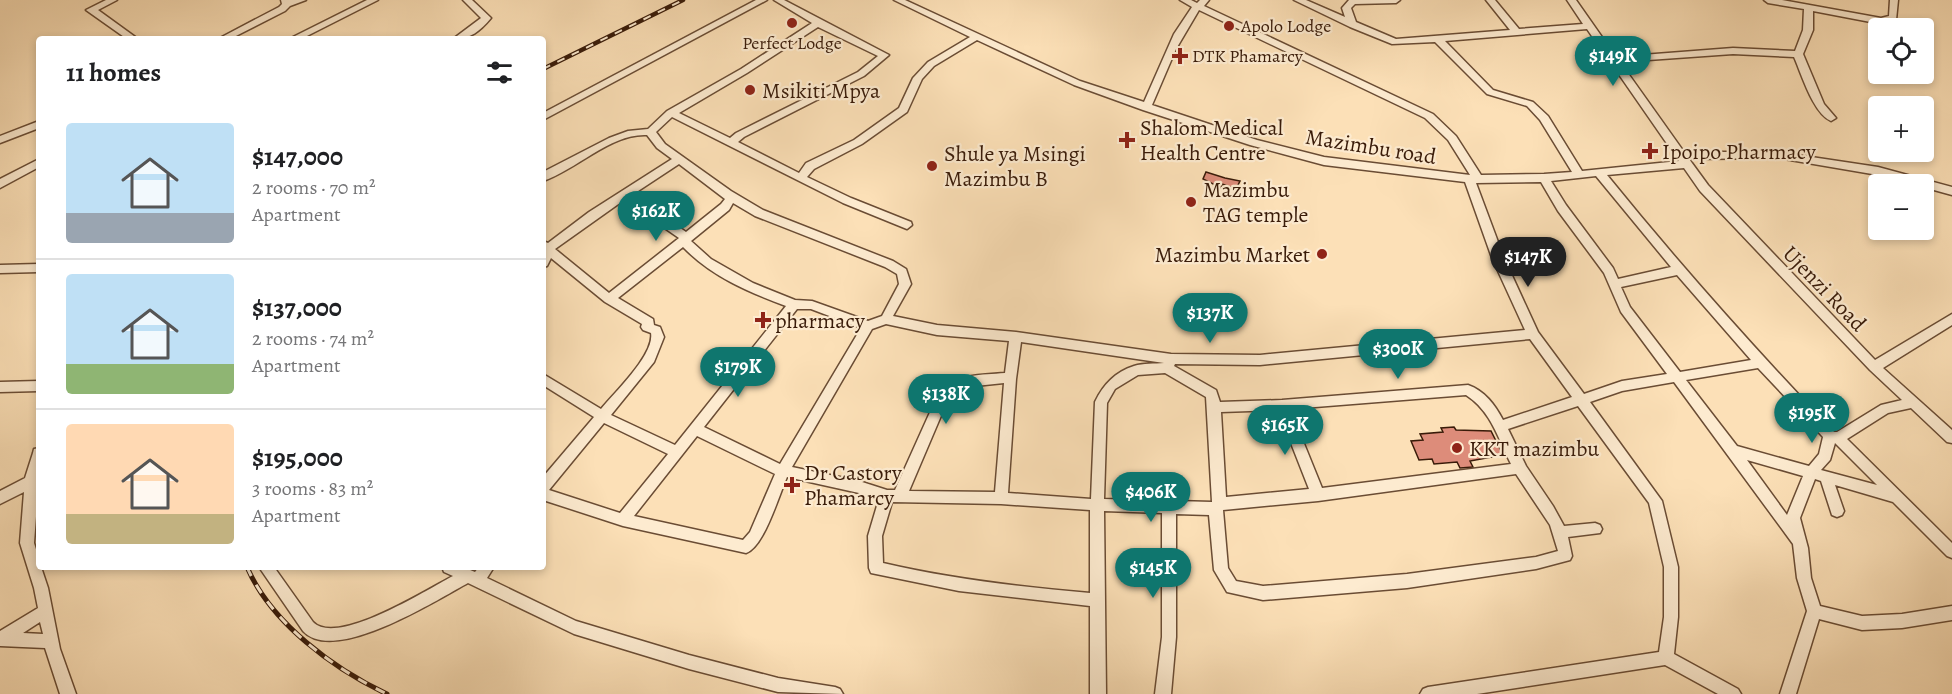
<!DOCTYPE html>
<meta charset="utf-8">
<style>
:root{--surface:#fff;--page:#f2f2f2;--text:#202124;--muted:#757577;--line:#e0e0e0;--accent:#0f766e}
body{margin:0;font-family:Alegreya,serif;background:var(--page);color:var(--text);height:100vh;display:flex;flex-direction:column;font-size:22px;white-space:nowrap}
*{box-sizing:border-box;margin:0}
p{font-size:20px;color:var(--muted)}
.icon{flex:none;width:33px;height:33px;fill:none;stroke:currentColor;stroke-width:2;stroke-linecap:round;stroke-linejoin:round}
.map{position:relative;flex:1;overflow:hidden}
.details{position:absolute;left:36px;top:36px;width:510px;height:534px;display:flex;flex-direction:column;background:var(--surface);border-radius:6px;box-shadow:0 3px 9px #0003}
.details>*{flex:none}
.buttons{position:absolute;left:1868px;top:18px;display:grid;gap:12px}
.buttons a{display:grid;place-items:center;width:66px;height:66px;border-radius:6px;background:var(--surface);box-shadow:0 3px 9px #0003;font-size:30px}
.price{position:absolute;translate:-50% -51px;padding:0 14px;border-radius:21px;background:var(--accent);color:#fff;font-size:20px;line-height:39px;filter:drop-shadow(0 2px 3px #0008)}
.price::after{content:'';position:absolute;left:50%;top:36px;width:18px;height:14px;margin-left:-9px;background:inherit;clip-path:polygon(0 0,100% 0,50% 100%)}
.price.on{background:#222;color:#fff}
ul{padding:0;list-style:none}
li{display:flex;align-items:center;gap:18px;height:150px;padding:0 30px}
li+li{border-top:2px solid var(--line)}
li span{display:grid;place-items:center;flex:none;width:168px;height:120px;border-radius:6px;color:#555}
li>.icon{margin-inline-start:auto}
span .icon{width:72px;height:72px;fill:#fffc;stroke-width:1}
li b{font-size:26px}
h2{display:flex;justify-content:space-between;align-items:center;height:72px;padding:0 30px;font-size:26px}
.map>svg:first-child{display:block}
.building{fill:#dd8c7a;stroke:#391b09;stroke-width:1.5}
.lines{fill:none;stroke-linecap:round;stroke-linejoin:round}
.minor-casing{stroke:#6a4c34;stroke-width:3}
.minor{fill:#fdebd0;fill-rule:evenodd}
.rail-far1-casing{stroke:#391b09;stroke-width:4.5}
.rail-casing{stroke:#391b09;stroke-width:5}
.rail-far1{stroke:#fdebd0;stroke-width:2;stroke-dasharray:8;stroke-linecap:butt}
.rail{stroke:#fdebd0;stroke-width:3;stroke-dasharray:10;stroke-linecap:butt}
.poi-dot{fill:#8f2418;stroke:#fdebd0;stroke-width:2}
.labels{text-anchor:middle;stroke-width:4.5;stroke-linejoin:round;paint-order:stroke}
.far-poi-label{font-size:18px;fill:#391b09;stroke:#fdebd0;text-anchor:start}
.poi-label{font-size:22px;fill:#391b09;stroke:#fdebd0;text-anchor:start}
.street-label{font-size:22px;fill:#391b09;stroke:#fdebd0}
</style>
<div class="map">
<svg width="1952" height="694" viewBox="0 0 1952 694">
<rect width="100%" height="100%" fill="#fce0b7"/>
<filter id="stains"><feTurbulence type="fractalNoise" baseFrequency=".00333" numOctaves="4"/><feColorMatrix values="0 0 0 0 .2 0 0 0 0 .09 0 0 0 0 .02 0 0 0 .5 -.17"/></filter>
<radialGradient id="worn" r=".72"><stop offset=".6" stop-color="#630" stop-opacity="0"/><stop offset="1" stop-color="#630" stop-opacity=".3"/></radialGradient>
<!-- building -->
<path class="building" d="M1206 172 1225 178 1240 181 1236 189 1222 184 1221 188 1203 179Z
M1454 427 1456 430 1491 431 1503 455 1470 461 1473 467 1460 468 1457 462 1434 464 1432 459 1419 460 1411 441 1423 440 1420 434 1443 432 1441 428Z"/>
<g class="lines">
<defs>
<path id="minor" d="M106 0H117L98 10 138 39H127L86 10Z
M281 0H306L290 6 285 11 230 39H218L279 7 282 4Z
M367 0H378L301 39H289Z
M463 0H472L491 18C480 31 471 39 453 39L481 18Z
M756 0H767L543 120V113Z
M774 0H784L889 55 864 76 744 137 738 142 799 173 806 163 854 140 899 108 913 78 928 62 970 37 894 0H905L1080 81 1144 102 1174 34 1192 7 1180 0H1191L1197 3 1200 0H1209L1204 6 1433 114 1456 136 1481 175 1544 174 1572 172 1540 120 1527 106 1487 94 1435 42 1392 44 1350 27 1294 0H1306L1345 17 1342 8 1349 0H1400L1396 3 1355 4 1351 8 1356 22 1396 39 1510 30 1486 0H1495L1519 29 1583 24 1567 0H1576L1616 57 1733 48 1795 51 1803 30 1804 9 1768 3 1764 0H1782L1881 18 1889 16 1890 0H1898L1896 20 1881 24 1813 11V30L1803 54 1824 104 1836 118 1831 121C1813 113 1802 75 1794 57L1733 54 1620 62 1684 152H1778L1878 167 1952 187V195L1923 187V184H1914L1878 175 1778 158 1689 159 1708 185 1875 360 1952 314V325L1883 368 1952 430V443L1947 442 1911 408 1888 413 1847 439 1952 543V558L1947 556 1893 502 1835 485 1844 511 1842 515 1837 517 1832 515 1821 481 1815 479 1800 518 1808 548 1811 578 1820 606 1862 616 1902 614 1952 606V620L1902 628 1862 630 1819 619 1796 694H1780L1807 611 1797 578 1793 544 1674 382 1622 391 1590 402 1662 501 1678 567V617L1674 654 1738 689 1741 694H1718L1665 665 1477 694H1420L1423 689 1428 687 1659 652 1664 617V567L1649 503 1578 406 1508 429 1526 466 1553 506 1564 526 1595 523 1600 525 1602 529 1600 533 1568 537 1572 556 1570 560 1536 569 1407 588 1263 600 1227 592 1214 570 1209 515 1176 514V637L1171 694H1155L1162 637V513L1104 511 1106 694H1090V606L959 591 871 573 869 568 868 536 879 499 859 493 787 477C779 495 764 547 746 553L623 526 543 500V477L594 417 543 385V374L601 409C615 392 655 354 651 333L643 330 641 327 642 324 605 302 551 258 547 266 543 267V241L548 243 589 212 672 159 657 148 647 135C611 133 576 170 543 181V172L609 138 628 131 648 129 667 111 741 69 812 23ZM1199 10 1425 118 1448 140 1470 175 1324 157 1257 140 1152 105 1176 49ZM818 27 878 56 858 72 736 133 730 138 679 113 747 73ZM1587 29 1607 58 1608 62 1611 63 1679 161 1582 171 1548 116 1533 102 1493 90 1445 41ZM977 40 1074 85 1143 110 1250 145 1324 165 1465 182 1492 258 1525 330 1260 355 1171 354 1016 332 937 325 893 316 911 284 906 269 893 261 763 210 731 191 665 144 656 132 672 117 843 203 907 229 912 225 911 222 851 198 807 177 814 169 862 144 907 112 922 79 934 66ZM679 164 725 199 721 204 686 232 632 195ZM1684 168 1700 191 1870 370 1902 400 1881 405 1837 432H1834C1755 349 1679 264 1607 175ZM1596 176 1671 267 1618 279 1613 268 1566 205 1551 181ZM1541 182 1558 211 1604 273 1621 312 1667 374 1622 381 1584 394 1538 332 1504 258 1476 183ZM624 200 679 238 609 293 555 249ZM733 203 755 216 885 267 897 274 899 284 882 316 868 321 812 301 795 300 753 283 711 259 691 241 729 210ZM683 247C711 276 748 292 786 306L675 445 611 415 654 362 664 337 660 327 654 325 653 319 618 298ZM1677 275 1751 360 1680 372 1630 307 1621 287ZM797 309H811L861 328 780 464 704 427ZM886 324 937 335 1009 341 1005 373C981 375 958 374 940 390L895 490H887L859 481 792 467 872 329ZM1530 339 1572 397 1503 420C1495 405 1485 391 1468 385L1282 400 1220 402 1216 390 1174 366 1175 364 1260 365ZM1021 342 1164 363C1155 364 1143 363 1134 366 1115 372 1103 385 1095 402L1091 499 1008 493 1016 379ZM1758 368 1823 437 1819 454 1809 466 1737 446 1686 380ZM1165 373 1206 397 1212 502 1104 499 1107 403 1115 389 1138 375ZM1004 383 995 492 909 491 949 397 966 387ZM1466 395C1491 411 1498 438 1511 464L1322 488 1290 409ZM1278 410 1309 489 1226 497 1221 412ZM604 423 668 454 620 513 549 490ZM697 436 775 474 750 532 743 540 634 516ZM1835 443 1877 485 1821 470 1830 460ZM1747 460 1803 476 1787 515ZM1516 474 1550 525 1558 551 1536 557 1407 574 1263 586 1236 581 1228 568 1223 510 1318 501ZM892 502 1001 504 1090 510V593C1020 587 951 579 883 563L882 536Z
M39 121V128L0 143V136Z
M39 159V167L0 188V179Z
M39 264V272L0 273V265Z
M39 381V391L0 392V382Z
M39 448V477L34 543 39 559V567H41L48 588 60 649 76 694H60L45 648 0 646V631L38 608 34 588 20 543 24 492 0 504V491L25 478 33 453 34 449ZM40 622 43 634 23 633Z
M259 567H274L313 622C337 647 428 589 453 576L444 572 442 567H463L475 572 479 567H494L487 578 576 621 689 655 778 678 835 687 840 689 843 694 778 692 689 669 574 634 468 583C435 601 334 665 303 631Z"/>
</defs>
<!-- minor casing -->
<use href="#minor" class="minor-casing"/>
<!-- minor -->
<use href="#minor" class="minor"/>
<defs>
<path id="rail-far1" d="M543 69 683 0"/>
<path id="rail" d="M247 567C271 623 334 669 387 694"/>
</defs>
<!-- rail-far1 casing -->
<use href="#rail-far1" class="rail-far1-casing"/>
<!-- rail casing -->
<use href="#rail" class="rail-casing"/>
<!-- rail-far1 -->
<use href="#rail-far1" class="rail-far1"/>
<!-- rail -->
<use href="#rail" class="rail"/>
</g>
<!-- markers -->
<g class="poi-dot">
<circle cx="792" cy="23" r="6"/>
<circle cx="1229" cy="26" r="6"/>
<path d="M1177 47h6v6h6v6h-6v6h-6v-6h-6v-6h6z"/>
<circle cx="750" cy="90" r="6"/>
<path d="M1124 131h6v6h6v6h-6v6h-6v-6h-6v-6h6z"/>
<path d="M1647 142h6v6h6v6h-6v6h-6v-6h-6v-6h6z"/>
<circle cx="932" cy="166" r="6"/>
<circle cx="1191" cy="202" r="6"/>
<circle cx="1322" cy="254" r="6"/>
<path d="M760 311h6v6h6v6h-6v6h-6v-6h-6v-6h6z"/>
<circle cx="1457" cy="448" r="6"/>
<path d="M789 476h6v6h6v6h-6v6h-6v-6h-6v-6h6z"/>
</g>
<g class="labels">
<!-- far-poi labels -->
<g class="far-poi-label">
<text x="1241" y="32">Apolo Lodge</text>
<text x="792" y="49" text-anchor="middle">Perfect Lodge</text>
<text x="1192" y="62">DTK Phamarcy</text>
</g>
<!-- poi labels -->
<g class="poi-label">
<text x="762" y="98">Msikiti Mpya</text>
<text x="1140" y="135">Shalom Medical<tspan x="1140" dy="25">Health Centre</tspan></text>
<text x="1662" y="159">Ipoipo Pharmacy</text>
<text x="944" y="161">Shule ya Msingi<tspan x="944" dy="25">Mazimbu B</tspan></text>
<text x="1203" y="197">Mazimbu<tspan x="1203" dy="25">TAG temple</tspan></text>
<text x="1310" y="262" text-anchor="end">Mazimbu Market</text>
<text x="775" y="328">pharmacy</text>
<text x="1469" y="456">KKT mazimbu</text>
<text x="804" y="480">Dr Castory<tspan x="804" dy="25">Phamarcy</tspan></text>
</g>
<!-- street labels -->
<g class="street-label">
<text transform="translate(1371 146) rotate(9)" y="8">Mazimbu road</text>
<text transform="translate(1825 288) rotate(46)" y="8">Ujenzi Road</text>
</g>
</g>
<rect width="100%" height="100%" filter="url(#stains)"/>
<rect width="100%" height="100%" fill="url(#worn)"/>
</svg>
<div class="buttons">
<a><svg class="icon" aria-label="locate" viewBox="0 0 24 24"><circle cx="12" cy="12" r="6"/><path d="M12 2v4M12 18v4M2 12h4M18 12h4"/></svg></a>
<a>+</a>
<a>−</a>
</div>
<b class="price" style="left:1613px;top:87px">$149K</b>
<b class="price" style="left:656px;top:242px">$162K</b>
<b class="price on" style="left:1528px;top:288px">$147K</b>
<b class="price" style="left:1210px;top:344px">$137K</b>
<b class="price" style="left:1398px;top:380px">$300K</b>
<b class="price" style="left:738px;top:398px">$179K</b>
<b class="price" style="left:946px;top:425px">$138K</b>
<b class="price" style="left:1812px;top:444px">$195K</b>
<b class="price" style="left:1285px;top:456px">$165K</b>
<b class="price" style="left:1151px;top:523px">$406K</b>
<b class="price" style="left:1153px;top:599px">$145K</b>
<section class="details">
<h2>11 homes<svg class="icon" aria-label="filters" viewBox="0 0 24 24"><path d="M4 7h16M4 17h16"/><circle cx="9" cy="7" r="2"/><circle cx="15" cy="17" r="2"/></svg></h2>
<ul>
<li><span style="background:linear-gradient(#bfe0f5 75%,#9aa5b1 0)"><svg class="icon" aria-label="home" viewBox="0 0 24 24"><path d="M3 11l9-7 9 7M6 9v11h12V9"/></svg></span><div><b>$147,000</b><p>2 rooms · 70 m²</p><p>Apartment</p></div></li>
<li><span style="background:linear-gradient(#bfe0f5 75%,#8fb573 0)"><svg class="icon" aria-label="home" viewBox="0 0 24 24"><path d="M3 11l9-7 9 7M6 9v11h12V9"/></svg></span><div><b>$137,000</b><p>2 rooms · 74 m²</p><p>Apartment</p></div></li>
<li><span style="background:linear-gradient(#ffd9b3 75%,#c2b280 0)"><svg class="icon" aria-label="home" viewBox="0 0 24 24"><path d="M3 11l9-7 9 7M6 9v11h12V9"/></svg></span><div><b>$195,000</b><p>3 rooms · 83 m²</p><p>Apartment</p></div></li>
</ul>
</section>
</div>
